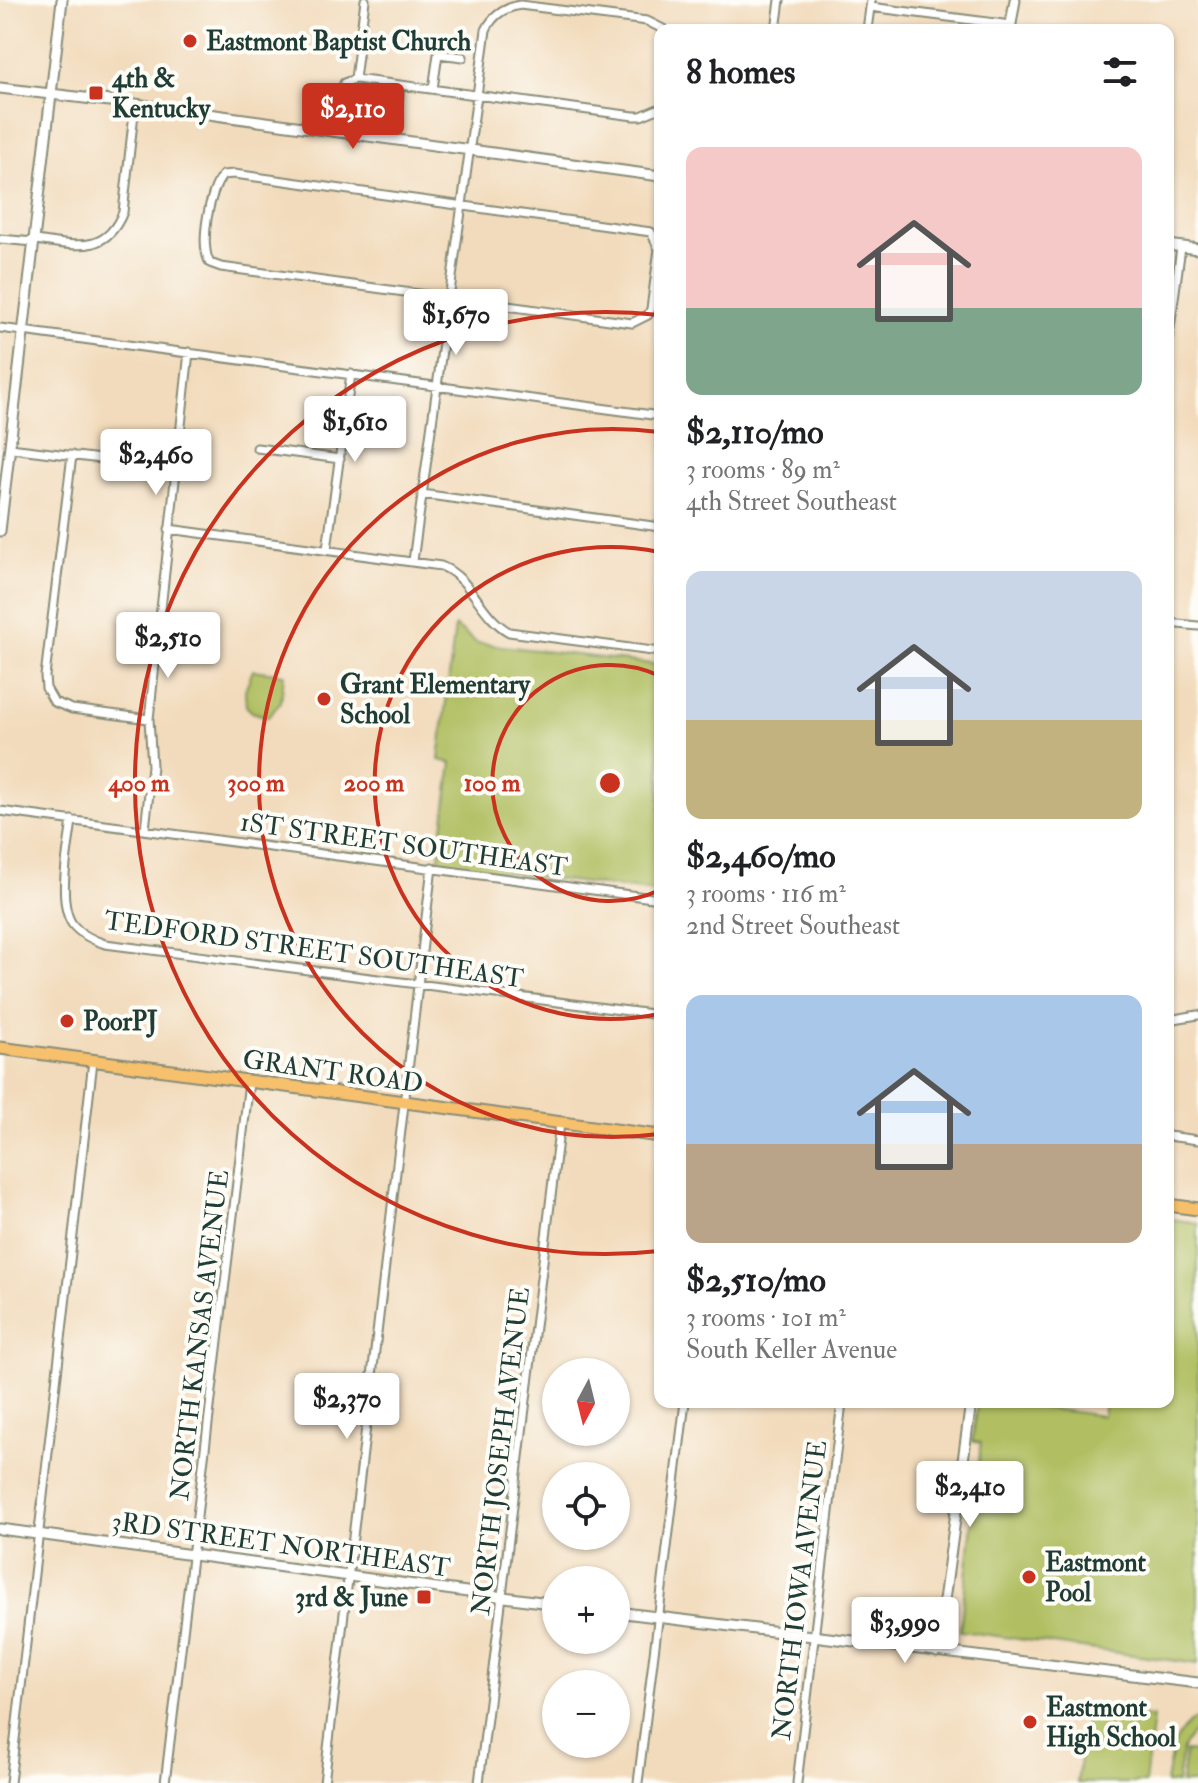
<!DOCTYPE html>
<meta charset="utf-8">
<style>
:root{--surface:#fff;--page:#f6f6f6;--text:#202124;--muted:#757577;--accent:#c8321e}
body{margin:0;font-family:"IM FELL Double Pica",serif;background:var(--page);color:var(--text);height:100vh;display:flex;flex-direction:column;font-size:30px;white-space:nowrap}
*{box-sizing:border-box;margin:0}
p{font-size:26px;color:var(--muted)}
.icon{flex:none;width:44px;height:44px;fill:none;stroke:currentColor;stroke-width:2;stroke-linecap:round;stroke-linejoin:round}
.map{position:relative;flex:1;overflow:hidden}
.side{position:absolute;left:654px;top:24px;width:520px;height:1384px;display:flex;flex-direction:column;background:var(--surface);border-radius:16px;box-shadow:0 2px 6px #0004}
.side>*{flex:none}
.needle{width:52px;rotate:187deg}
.buttons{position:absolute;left:542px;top:1358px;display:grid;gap:16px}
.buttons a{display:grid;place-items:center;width:88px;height:88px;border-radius:50%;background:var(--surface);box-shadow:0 2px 6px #0004;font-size:40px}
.price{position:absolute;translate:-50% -68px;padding:0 18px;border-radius:8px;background:#fff;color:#222;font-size:26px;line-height:52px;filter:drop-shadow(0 2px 4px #0008)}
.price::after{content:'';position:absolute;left:50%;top:48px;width:24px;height:18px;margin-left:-12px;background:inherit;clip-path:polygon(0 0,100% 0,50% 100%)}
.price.on{background:var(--accent);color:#fff}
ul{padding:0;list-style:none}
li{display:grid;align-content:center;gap:16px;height:424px;padding:0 32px}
li span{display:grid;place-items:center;height:248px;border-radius:16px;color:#555}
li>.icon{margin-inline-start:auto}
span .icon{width:144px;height:144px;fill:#fffc;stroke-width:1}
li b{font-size:34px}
h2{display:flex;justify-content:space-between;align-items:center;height:96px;padding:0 32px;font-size:34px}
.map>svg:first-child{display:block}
.green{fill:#b1bf62;stroke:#687e4b;stroke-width:2}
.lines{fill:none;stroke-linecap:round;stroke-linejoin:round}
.minor-casing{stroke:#888c78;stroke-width:11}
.tertiary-casing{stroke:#888c78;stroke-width:13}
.primary-casing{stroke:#888c78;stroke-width:15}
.minor{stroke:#fff;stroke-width:7}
.tertiary{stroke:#fff;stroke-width:9}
.primary{stroke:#f7c06c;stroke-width:11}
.ring{fill:none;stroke:#c8321e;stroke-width:4}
.poi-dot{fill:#c8321e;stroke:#fdfcf7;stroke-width:3}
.labels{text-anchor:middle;stroke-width:8;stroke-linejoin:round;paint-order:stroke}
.poi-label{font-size:26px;font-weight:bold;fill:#1f3d34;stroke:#fdfcf7;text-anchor:start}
.street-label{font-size:26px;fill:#1f3d34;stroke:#fdfcf7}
.centre{fill:#c8321e;stroke:#fdfcf7;stroke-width:4}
.ring-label{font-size:24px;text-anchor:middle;font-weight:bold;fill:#c8321e;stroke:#fdfcf7;stroke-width:8;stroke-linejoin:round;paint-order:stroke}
</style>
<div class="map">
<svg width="1198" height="1783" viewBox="0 0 1198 1783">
<rect width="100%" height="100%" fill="#fdfcf7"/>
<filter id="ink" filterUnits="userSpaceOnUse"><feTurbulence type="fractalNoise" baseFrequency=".0125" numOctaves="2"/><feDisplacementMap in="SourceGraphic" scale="16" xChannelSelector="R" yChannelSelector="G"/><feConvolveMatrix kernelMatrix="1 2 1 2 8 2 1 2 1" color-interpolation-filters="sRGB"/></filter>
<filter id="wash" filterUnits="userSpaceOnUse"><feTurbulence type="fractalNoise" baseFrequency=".006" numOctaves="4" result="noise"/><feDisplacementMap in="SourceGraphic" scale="32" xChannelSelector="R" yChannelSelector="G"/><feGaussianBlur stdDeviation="1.8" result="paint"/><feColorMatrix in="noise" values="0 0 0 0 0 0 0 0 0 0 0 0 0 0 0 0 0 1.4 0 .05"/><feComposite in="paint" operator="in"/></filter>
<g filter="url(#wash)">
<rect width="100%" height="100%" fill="#f2dbbc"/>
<!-- green -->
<path class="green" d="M455 626 477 643 660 665V888L656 892 438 864 452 763 439 760Z
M253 670 284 674 281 702 268 717 252 712 246 706 245 690Z
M1171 1219 1198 1223V1664L960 1631 981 1443 972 1441 978 1402H999L1103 1416 1105 1402H1168V1240Z
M1086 1709 1153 1717 1145 1783H1077Z
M1198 1717V1729C1180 1743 1180 1762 1177 1783H1166C1170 1756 1172 1732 1198 1717Z
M1185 1752 1198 1753V1783H1181Z"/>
</g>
<g filter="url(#ink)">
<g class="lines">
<defs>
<path id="minor" d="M365 0 355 79 634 116H641L660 108
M870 7 1011 25
M776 30 780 0
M867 30 871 0
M433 89 438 54 463 57
M338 117 344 83 355 79
M396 119 400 85
M234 174 651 232 659 249 651 309 648 315 632 323 221 267 210 263C199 246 209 190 223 175Z
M0 239 34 242
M34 240C73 244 105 257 123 212L135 104
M0 328 660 416
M1168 343 1181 247
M10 448 175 468
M257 448 340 459
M72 455 45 676 46 688 54 702 72 709 149 719
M422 494 660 527
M169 529 441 566C473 579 479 615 509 632L660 652
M327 549 351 374
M413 561 486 30C493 15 504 8 520 5L647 21 665 30
M1168 623 1198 626
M0 811 660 899
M72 820C69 847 56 903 73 925 81 935 93 940 105 944L660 1015
M145 829 152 766 149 719 189 352
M1168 1020 1198 1015
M1168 1136 1198 1140
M10 1783 93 1061
M165 1783 249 1082
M324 1783 432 867
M479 1783 560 1123
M638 1783 685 1402
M797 1783 842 1402"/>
<path id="tertiary" d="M1010 30 1015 0
M0 88 135 104 660 176
M1168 245 1198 249
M0 531 62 0
M0 1529 556 1604
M616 1612 1198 1683
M937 1652 971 1402"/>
<path id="primary" d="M0 1048 660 1136
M1168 1205 1198 1209"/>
</defs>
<!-- minor casing -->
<use href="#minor" class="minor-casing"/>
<!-- tertiary casing -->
<use href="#tertiary" class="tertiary-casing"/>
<!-- primary casing -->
<use href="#primary" class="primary-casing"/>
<!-- minor -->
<use href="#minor" class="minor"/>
<!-- tertiary -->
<use href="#tertiary" class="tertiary"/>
<!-- primary -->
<use href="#primary" class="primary"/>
</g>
</g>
<!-- distance rings -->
<g class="ring">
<path d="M660 890A118 118 0 1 1 660 676"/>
<path d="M659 1014A236 236 0 1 1 659 552"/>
<path d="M659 1134A354 354 0 1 1 659 432"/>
<path d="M659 1251A471 471 0 1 1 659 315"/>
</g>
<!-- markers -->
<g class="poi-dot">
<circle cx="190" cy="41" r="8"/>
<rect x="88" y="85" width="16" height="16" rx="4"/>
<circle cx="324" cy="699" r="8"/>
<circle cx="67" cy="1021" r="8"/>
<circle cx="1029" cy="1577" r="8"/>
<rect x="416" y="1589" width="16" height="16" rx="4"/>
<circle cx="1030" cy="1722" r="8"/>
</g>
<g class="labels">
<!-- poi labels -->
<g class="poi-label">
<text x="206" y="50">Eastmont Baptist Church</text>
<text x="112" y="87">4th &amp;<tspan x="112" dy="30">Kentucky</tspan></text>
<text x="340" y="693">Grant Elementary<tspan x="340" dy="30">School</tspan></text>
<text x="83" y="1030">PoorPJ</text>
<text x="1045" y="1571">Eastmont<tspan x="1045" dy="30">Pool</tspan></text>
<text x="408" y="1606" text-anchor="end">3rd &amp; June</text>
<text x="1046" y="1716">Eastmont<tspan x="1046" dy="30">High School</tspan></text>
</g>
<!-- street labels -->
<g class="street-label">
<text transform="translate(404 844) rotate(8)" y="9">1ST STREET SOUTHEAST</text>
<text transform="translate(314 949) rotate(8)" y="9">TEDFORD STREET SOUTHEAST</text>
<text transform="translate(333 1071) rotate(8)" y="9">GRANT ROAD</text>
<text transform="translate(199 1335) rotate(-83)" y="9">NORTH KANSAS AVENUE</text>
<text transform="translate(500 1451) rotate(-83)" y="9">NORTH JOSEPH AVENUE</text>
<text transform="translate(281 1544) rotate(8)" y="9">3RD STREET NORTHEAST</text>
<text transform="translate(799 1590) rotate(-83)" y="9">NORTH IOWA AVENUE</text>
</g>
</g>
<circle cx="610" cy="783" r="12" class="centre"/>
<g class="ring-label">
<text x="256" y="791">300 m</text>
<text x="374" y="791">200 m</text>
<text x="492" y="791">100 m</text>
<text x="139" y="791">400 m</text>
</g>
</svg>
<div class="buttons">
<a><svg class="needle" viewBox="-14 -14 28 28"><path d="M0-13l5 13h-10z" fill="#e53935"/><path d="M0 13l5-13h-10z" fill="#757577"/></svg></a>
<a><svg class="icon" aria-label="locate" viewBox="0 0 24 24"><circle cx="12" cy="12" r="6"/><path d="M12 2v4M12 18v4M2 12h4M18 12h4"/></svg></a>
<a>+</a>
<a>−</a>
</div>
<b class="price on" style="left:353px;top:151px">$2,110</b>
<b class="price" style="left:456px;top:357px">$1,670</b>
<b class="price" style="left:355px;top:464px">$1,610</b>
<b class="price" style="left:156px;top:497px">$2,460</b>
<b class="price" style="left:168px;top:680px">$2,510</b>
<b class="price" style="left:347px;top:1441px">$2,370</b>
<b class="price" style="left:970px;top:1529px">$2,410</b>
<b class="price" style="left:905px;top:1665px">$3,990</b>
<section class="side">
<h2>8 homes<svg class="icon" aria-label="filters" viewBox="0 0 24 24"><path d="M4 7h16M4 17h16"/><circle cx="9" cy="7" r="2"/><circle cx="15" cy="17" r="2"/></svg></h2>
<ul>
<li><span style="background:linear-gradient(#f6c9c9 65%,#7fa58c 0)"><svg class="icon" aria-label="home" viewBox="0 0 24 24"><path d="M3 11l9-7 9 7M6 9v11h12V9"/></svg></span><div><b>$2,110/mo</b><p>3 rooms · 89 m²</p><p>4th Street Southeast</p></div></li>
<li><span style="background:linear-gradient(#c9d6e8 60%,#c2b280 0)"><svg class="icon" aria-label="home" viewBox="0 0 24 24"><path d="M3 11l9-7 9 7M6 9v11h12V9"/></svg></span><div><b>$2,460/mo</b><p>3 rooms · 116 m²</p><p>2nd Street Southeast</p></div></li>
<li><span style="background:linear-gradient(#a9c7e8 60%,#b9a48a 0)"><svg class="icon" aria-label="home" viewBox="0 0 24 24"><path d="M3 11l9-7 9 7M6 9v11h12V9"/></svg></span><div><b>$2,510/mo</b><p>3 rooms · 101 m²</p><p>South Keller Avenue</p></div></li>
</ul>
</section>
</div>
